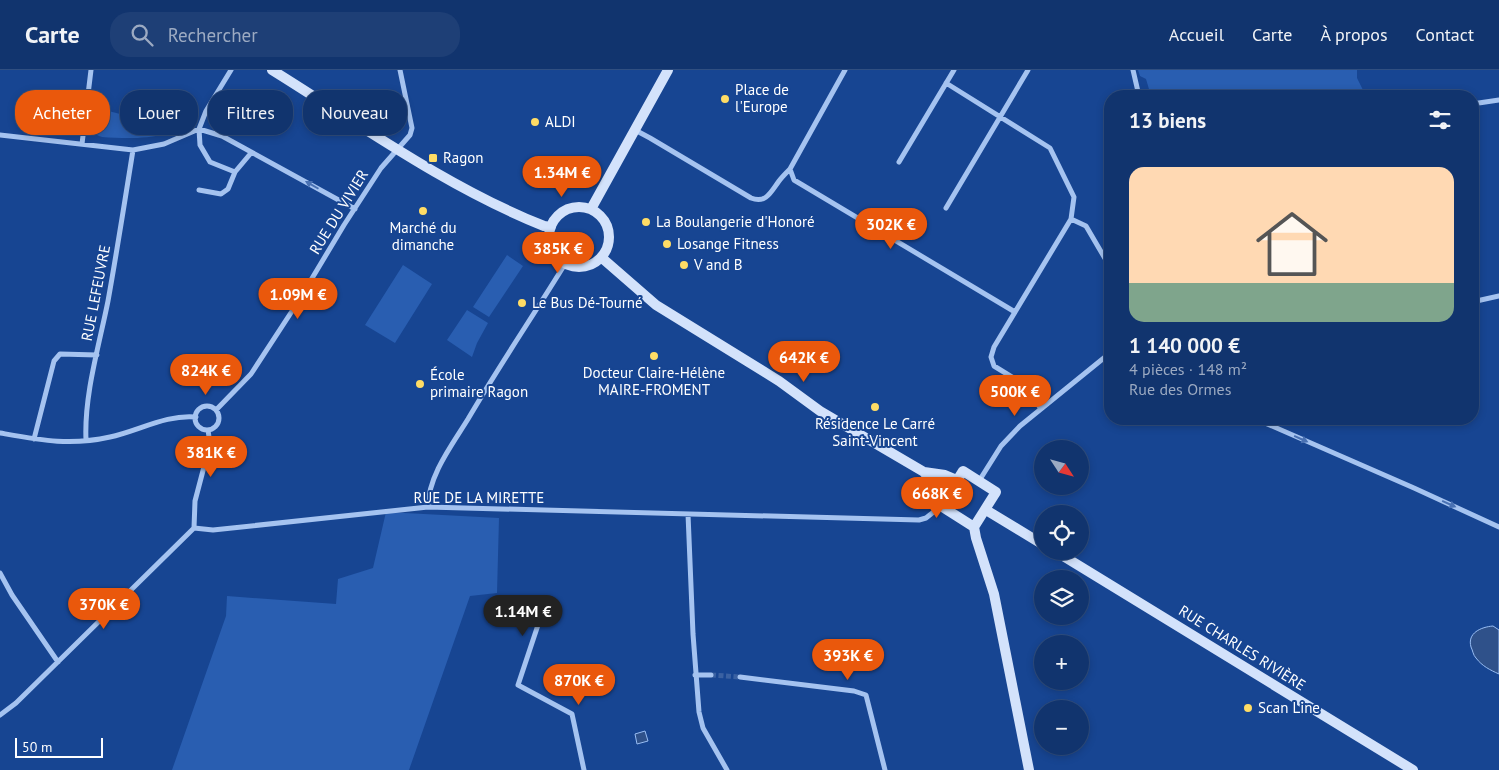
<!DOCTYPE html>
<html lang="fr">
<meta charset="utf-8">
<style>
:root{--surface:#11346e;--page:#1e3f76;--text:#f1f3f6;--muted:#9caac2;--line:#304f81;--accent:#ea580c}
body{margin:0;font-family:"PT Sans",sans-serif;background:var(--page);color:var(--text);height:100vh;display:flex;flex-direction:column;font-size:19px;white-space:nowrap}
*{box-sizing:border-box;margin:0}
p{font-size:16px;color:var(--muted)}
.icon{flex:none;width:28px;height:28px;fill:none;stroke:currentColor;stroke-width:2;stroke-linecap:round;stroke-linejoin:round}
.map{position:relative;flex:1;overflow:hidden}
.panel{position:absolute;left:1104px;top:20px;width:375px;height:335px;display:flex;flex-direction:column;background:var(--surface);border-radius:20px;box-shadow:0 2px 8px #0003,0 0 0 1px var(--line)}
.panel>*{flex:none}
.guide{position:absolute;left:15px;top:20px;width:475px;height:45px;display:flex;gap:10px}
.needle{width:32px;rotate:126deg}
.fabs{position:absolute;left:1034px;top:370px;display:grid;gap:10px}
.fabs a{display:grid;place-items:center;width:55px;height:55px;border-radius:50%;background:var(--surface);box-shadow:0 2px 8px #0003,0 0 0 1px var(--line);font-size:25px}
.scale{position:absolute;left:15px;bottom:12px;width:88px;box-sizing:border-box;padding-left:5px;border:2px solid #fff;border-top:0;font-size:14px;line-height:18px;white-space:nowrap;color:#fff;-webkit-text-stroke:4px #174592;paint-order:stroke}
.price{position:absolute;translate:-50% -42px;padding:0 11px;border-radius:18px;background:var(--accent);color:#fff;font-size:16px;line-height:32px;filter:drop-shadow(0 1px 2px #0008)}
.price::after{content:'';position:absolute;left:50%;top:30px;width:15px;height:11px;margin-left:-8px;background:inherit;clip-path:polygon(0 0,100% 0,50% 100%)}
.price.active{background:#222;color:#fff}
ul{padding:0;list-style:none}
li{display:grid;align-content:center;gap:10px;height:265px;padding:0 25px}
li span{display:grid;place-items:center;height:155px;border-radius:15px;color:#555}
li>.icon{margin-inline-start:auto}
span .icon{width:90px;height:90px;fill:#fffc;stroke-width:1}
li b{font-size:21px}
h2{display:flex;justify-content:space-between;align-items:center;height:60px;padding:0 25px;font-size:21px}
.tag{padding:0 18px;border-radius:20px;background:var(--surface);box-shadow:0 2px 8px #0003,0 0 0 1px var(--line);font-size:18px;line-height:45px}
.tag.active{background:var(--accent);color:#fff}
header{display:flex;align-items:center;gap:30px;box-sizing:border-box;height:70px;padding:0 25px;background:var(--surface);border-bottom:1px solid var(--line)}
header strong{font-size:24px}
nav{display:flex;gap:28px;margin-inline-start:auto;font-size:18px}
.search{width:350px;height:45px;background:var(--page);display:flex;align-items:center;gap:12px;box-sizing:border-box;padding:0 18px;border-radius:20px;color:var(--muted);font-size:19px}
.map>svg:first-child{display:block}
.green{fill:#295eb1}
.water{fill:#2f518a;stroke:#98bdf3}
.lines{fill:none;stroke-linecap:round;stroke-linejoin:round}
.street-tunnel{stroke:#3a61a2;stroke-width:5;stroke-dasharray:5 2.5;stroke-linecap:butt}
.street{stroke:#a5c3f0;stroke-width:5}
.secondary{stroke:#d3e2fb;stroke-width:10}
.oneway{fill:#4971b3}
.poi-dot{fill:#ffdc65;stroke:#174592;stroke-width:2}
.labels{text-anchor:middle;stroke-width:4;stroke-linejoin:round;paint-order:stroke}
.poi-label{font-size:15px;fill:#fff;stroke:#174592;text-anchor:start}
.street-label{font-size:15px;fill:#fff;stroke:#174592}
</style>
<header>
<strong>Carte</strong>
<div class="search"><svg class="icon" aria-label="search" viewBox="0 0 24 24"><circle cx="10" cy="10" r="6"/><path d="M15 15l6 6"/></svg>Rechercher</div>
<nav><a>Accueil</a><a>Carte</a><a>À propos</a><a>Contact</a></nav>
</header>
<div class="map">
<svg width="1499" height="700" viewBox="0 0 1499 700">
<rect width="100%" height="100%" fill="#174592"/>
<!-- green -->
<path class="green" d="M1138 0H1357V8L1363 20 1354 26H1151L1146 9 1140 6Z
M137 34 194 46C172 71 133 69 102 67 87 63 92 49 93 37L124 45Z
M507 185 523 196 489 247 473 237Z
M403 195 432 214 395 273 365 255Z
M467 240 488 253 477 273 472 287 447 270Z
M386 442 499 448 497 523 470 526 409 700H172L226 546 227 526 336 534 338 509 373 498Z"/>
<!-- water -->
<path class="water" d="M1493 556 1499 560V604C1490 600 1482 596 1476 588 1473 585 1473 581 1471 577 1467 563 1481 557 1493 556Z
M645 661 648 671 637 674 635 664Z"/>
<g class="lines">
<!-- street-tunnel -->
<path class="street-tunnel" d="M711 605 740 607"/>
<!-- street -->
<path class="street" d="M1133 0 1139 26
M946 13 1050 78 1074 127 1071 149 994 277 991 287 994 296 1025 315 1041 339
M1472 34 1499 30
M635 60 650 68 751 128C766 134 771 122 779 111 782 107 786 103 790 99L845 0
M0 65 133 80 164 74 199 59 222 66 355 139
M82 74 91 0
M899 92 954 0
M790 99 794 110 1015 242
M235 102 251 83
M199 120 221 124 228 119 235 102 210 92 200 75 199 59 206 41 231 0
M946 138 1028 0
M1071 149 1086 156 1110 197
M1472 232 1499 226
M195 348a12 12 0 1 1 24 0a12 12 0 1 1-24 0Z
M216 340 251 304 296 235 344 155 381 98 410 65 412 58 400 0
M1256 349 1414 418 1499 457
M0 363C40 370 70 376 110 367 138 361 167 344 196 347
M34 369 54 291 60 284 97 285
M86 370C84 325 99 276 108 231 117 181 125 130 133 80
M979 411 1001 376 1020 356 1110 283
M428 437C428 406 452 375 468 349 499 296 533 246 565 194
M688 444 693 564 699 642 703 658 727 700
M194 458 195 431 210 374 208 360
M0 503 12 525 58 592
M552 531 540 549 518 615 572 644 584 700
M695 605H711
M740 607 854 621 866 625 885 700
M0 645 16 633 194 458 213 460 428 437 919 450 926 448 941 436"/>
<!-- secondary -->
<path class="secondary" d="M272 0C359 54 448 118 544 156L551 157
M549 167a30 30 0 1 1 60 0a30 30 0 1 1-60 0Z
M591 139 668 0
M602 188 656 235 779 311 820 341 924 402 937 418 948 425
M963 401 996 422 974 457 941 436Z
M924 402 945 405 957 410
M986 440 1042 474
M974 457 976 468 994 524 1029 700
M1055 481 1413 700"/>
</g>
<!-- one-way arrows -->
<defs><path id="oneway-solid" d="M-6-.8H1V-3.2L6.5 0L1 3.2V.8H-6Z" transform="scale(1.25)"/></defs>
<g class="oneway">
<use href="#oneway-solid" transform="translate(312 115) rotate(-150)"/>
<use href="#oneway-solid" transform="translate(1301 369) rotate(24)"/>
<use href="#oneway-solid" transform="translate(1449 434) rotate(24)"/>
</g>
<!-- markers -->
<g class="poi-dot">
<circle cx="725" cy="29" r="5"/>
<circle cx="535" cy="52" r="5"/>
<rect x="428" y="83" width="10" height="10" rx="2.5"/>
<circle cx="423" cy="141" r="5"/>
<circle cx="646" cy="152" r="5"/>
<circle cx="667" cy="174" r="5"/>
<circle cx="684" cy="195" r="5"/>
<circle cx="522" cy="233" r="5"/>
<circle cx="654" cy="286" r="5"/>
<circle cx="420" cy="314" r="5"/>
<circle cx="875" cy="337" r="5"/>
<circle cx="1248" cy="638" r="5"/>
</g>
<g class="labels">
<!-- poi labels -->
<g class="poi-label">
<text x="735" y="25">Place de<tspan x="735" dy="17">l'Europe</tspan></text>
<text x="545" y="57">ALDI</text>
<text x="443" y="93">Ragon</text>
<text x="656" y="157">La Boulangerie d'Honoré</text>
<text x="423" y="163" text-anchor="middle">Marché du<tspan x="423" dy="17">dimanche</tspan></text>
<text x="677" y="179">Losange Fitness</text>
<text x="694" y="200">V and B</text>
<text x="532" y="238">Le Bus Dé-Tourné</text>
<text x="654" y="308" text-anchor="middle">Docteur Claire-Hélène<tspan x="654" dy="17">MAIRE-FROMENT</tspan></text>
<text x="430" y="310">École<tspan x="430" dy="17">primaire Ragon</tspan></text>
<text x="875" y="359" text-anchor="middle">Résidence Le Carré<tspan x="875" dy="17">Saint-Vincent</tspan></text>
<text x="1258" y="643">Scan Line</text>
</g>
<!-- street labels -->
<g class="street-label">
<text transform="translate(339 142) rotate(-58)" y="5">RUE DU VIVIER</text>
<text transform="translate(96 223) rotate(-79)" y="5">RUE LEFEUVRE</text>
<text x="479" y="433">RUE DE LA MIRETTE</text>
<text transform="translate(1242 578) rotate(32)" y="5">RUE CHARLES RIVIÈRE</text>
</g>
</g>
</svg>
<div class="fabs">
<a><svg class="needle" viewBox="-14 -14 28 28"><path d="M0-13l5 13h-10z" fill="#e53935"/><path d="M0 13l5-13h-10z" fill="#9caac2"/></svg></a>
<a><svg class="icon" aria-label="locate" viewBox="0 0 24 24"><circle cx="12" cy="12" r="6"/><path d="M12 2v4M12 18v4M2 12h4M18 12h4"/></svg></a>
<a><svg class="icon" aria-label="layers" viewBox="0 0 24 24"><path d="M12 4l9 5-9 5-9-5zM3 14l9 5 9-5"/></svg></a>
<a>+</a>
<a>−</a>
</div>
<div class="scale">50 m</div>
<b class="price" style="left:562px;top:128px">1.34M €</b>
<b class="price" style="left:891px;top:180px">302K €</b>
<b class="price" style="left:558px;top:204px">385K €</b>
<b class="price" style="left:298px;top:250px">1.09M €</b>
<b class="price" style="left:804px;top:313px">642K €</b>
<b class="price" style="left:206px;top:326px">824K €</b>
<b class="price" style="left:1015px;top:347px">500K €</b>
<b class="price" style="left:211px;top:408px">381K €</b>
<b class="price" style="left:937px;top:449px">668K €</b>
<b class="price" style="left:104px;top:560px">370K €</b>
<b class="price active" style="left:523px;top:567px">1.14M €</b>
<b class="price" style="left:848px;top:611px">393K €</b>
<b class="price" style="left:579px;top:636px">870K €</b>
<div class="guide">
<a class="tag active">Acheter</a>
<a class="tag">Louer</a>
<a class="tag">Filtres</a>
<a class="tag">Nouveau</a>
</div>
<section class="panel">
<h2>13 biens<svg class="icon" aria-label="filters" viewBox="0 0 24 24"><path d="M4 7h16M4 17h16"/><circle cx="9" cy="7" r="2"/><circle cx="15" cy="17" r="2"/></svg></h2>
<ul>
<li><span style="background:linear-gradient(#ffd9b3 75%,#7fa58c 0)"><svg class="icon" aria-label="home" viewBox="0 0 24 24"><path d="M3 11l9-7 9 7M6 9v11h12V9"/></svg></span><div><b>1 140 000 €</b><p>4 pièces · 148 m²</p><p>Rue des Ormes</p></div></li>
</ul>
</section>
</div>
